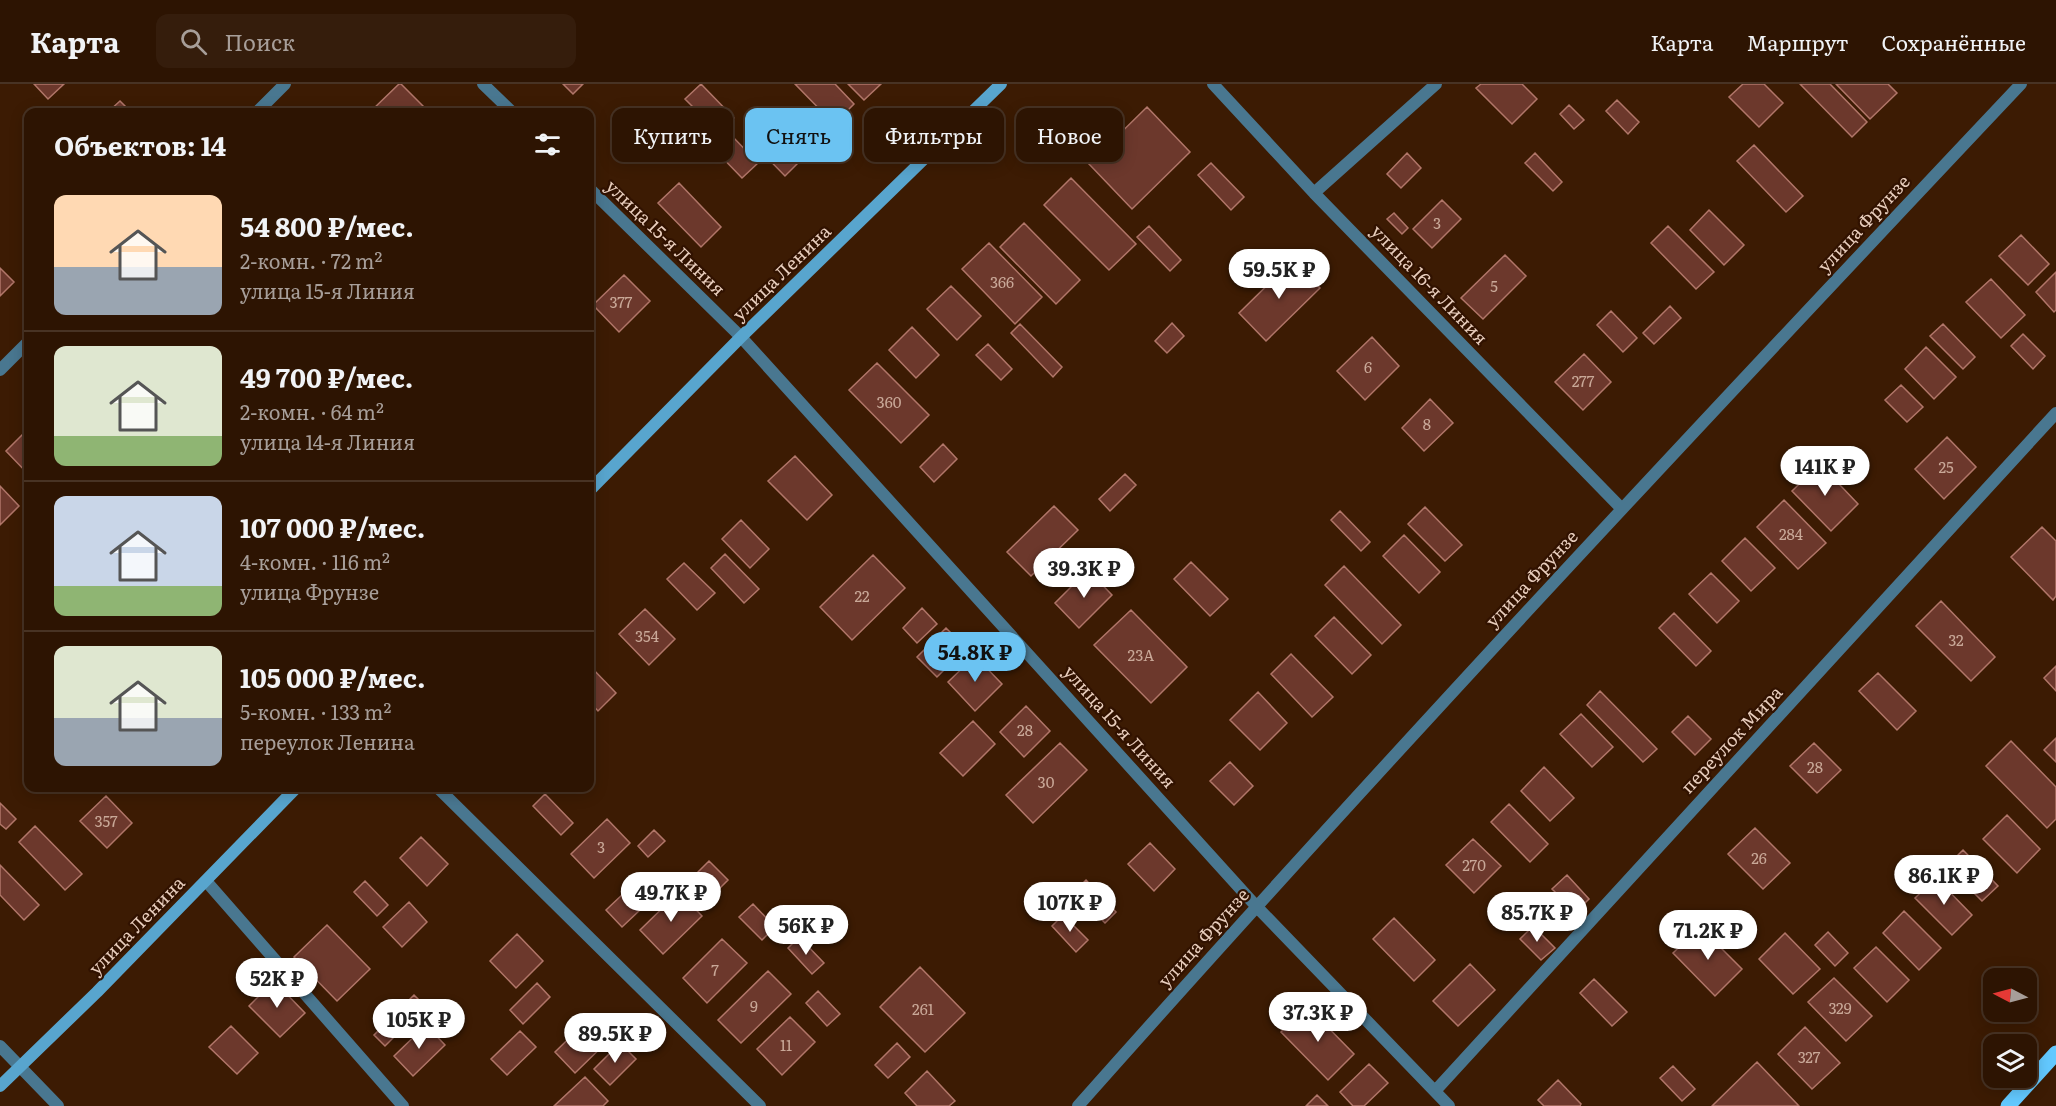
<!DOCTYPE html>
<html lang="ru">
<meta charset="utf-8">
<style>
:root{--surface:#2d1402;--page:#351d0c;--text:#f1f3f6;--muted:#a79e99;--line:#483324;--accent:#6bc3f2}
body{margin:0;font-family:Literata,serif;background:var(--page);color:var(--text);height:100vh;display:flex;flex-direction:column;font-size:22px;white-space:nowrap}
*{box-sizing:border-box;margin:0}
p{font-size:20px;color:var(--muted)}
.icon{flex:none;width:33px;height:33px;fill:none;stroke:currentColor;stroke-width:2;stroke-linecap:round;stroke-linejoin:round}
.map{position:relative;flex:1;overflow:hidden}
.side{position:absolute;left:24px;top:24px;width:570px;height:684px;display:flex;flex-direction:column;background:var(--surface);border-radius:12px;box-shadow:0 3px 15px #0003,0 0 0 2px var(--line)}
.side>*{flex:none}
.hud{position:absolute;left:612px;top:24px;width:570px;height:54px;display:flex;gap:12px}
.needle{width:39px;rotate:276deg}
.fabs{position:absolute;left:1983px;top:884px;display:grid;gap:12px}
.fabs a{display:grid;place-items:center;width:54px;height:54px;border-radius:12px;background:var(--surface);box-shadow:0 3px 15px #0003,0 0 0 2px var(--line);font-size:30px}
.price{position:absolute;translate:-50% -51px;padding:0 14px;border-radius:21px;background:#fff;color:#222;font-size:20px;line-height:39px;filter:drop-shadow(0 2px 3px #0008)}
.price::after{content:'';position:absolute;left:50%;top:36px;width:18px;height:14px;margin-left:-9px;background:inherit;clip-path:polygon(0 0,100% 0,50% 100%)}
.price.active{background:var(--accent);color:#111}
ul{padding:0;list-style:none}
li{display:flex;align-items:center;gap:18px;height:150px;padding:0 30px}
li+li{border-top:2px solid var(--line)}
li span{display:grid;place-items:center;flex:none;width:168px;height:120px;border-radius:12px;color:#555}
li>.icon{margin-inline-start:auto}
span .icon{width:72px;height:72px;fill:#fffc;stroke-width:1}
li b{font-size:26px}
h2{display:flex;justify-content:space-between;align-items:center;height:72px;padding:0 30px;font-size:26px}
.pill{padding:0 21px;border-radius:12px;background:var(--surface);box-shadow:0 3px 15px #0003,0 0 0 2px var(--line);font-size:21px;line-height:54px}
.pill.active{background:var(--accent);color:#111}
header{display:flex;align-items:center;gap:36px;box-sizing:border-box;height:84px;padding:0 30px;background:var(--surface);border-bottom:2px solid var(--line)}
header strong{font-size:28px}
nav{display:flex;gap:33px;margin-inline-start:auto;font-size:21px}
.search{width:420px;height:54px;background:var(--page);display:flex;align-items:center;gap:15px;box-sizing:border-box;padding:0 21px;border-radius:12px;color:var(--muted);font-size:22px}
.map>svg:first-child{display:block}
.building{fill:#6c382c;stroke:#b17669;stroke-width:1.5}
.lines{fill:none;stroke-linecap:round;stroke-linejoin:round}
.minor{stroke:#497790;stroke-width:12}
.secondary{stroke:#58a5ce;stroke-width:12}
.primary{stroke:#63c9ff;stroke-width:15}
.labels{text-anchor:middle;stroke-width:4.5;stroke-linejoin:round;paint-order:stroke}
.number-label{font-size:15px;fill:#c9a898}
.street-label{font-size:18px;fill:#e8cdbc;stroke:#311200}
</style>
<header>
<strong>Карта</strong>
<div class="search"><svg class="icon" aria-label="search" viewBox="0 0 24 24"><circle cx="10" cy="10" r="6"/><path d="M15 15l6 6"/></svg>Поиск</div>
<nav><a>Карта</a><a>Маршрут</a><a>Сохранённые</a></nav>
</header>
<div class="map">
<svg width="2056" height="1022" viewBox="0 0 2056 1022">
<rect width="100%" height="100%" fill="#3c1b03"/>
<!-- building -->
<path class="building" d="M34 0H64L48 15Z
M399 0H401L429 28H370Z
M563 0H583L573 10Z
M701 0 734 34 719 49 685 15Z
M795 0H835L854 20 834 40Z
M848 0H881L864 16Z
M1481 0H1522L1537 15 1512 40 1476 4Z
M1743 0H1764L1783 19 1759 43 1729 13Z
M1800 0H1830L1867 38 1852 53Z
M1836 0H1888L1897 9 1870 35Z
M1617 16 1639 38 1628 50 1606 27Z
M120 17 131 28H108Z
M1569 21 1584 36 1574 45 1560 30Z
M1147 23 1190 68 1132 125 1089 80Z
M773 37 806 71 785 92 752 58Z
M731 51 758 79 742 94 715 66Z
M1754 61 1803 112 1786 128 1737 77Z
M1407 69 1421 84 1401 104 1387 90Z
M1535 69 1562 98 1553 107 1525 79Z
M1211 79 1244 113 1231 126 1198 91Z
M1071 94 1136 160 1109 186 1044 121Z
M679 99 721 143 701 163 658 119Z
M1442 116 1461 135 1432 164 1413 145Z
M1709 126 1744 161 1724 181 1690 146Z
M1394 129 1408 144 1402 150 1387 135Z
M1024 139 1080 196 1056 220 1000 163Z
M1149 142 1181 176 1170 187 1137 153Z
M1668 142 1714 188 1696 205 1651 159Z
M2021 151 2049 180 2028 201 1999 172Z
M989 159 1042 213 1015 240 962 185Z
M1505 171 1526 192 1483 235 1461 214Z
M1293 176 1320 204 1266 257 1239 229Z
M0 184 14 198 0 212Z
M2056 188V226L2054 228 2036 208Z
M624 191 650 217 619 248 593 221Z
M1991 195 2025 231 2001 254 1966 218Z
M951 202 981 232 957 256 927 225Z
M1670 222 1681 234 1654 260 1643 249Z
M1611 227 1637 254 1623 268 1597 241Z
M1172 239 1184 252 1167 269 1155 257Z
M1020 240 1062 283 1053 293 1011 249Z
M1943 240 1975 273 1963 285 1930 252Z
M912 243 939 271 916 294 889 266Z
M2023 250 2045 272 2033 285 2011 262Z
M1372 253 1399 282 1365 316 1337 287Z
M988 260 1012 285 1001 296 976 271Z
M1926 263 1956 293 1934 315 1905 285Z
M1584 270 1611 298 1583 326 1555 298Z
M877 279 929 331 901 359 849 306Z
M1901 301 1923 323 1907 338 1885 316Z
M1430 315 1453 339 1424 367 1402 344Z
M28 345V390L6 367Z
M1947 353 1976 383 1944 415 1915 385Z
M943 360 957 375 934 398 920 383Z
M795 372 832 411 807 436 768 397Z
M1820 380 1858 420 1831 447 1792 407Z
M1125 390 1136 401 1110 427 1099 415Z
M0 402 19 422 0 441Z
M1784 416 1826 459 1798 485 1757 443Z
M1054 422 1078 446 1031 492 1007 468Z
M1425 423 1462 461 1445 477 1408 440Z
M1340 427 1370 458 1361 467 1331 436Z
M741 436 769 465 750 484 722 455Z
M2042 443 2056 457V512L2053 516 2011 473Z
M1404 451 1440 488 1419 509 1383 472Z
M1745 454 1775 484 1751 507 1722 477Z
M725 470 759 505 744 519 711 484Z
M873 471 905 504 852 556 820 523Z
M1191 478 1228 515 1210 532 1174 495Z
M684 479 715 509 697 526 667 495Z
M1344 482 1401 541 1382 560 1325 501Z
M1088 486 1112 511 1079 544 1055 519Z
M1711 489 1739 517 1717 539 1689 510Z
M1941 517 1995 573 1971 597 1916 542Z
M922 524 937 540 917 559 903 544Z
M645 525 675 555 649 581 619 550Z
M1131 526 1187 583 1151 619 1094 561Z
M1674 529 1711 567 1696 582 1659 544Z
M1334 533 1371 571 1352 590 1315 552Z
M946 544 966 564 937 593 917 573Z
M1291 570 1333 613 1312 633 1271 590Z
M975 572 1002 600 975 627 948 598Z
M590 582 616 609 598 627 590 618Z
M2056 582V607L2044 594Z
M1878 589 1916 627 1897 646 1859 607Z
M1600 607 1657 665 1643 678 1587 621Z
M1258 608 1287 639 1260 666 1230 636Z
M1026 622 1050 647 1024 673 1000 648Z
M1581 630 1613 663 1592 683 1560 650Z
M1688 632 1711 655 1695 671 1672 648Z
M973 637 995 660 963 692 940 669Z
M2056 654V678L2044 666Z
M2011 657 2056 703V735L2047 744 1986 682Z
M1060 659 1087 686 1033 739 1006 711Z
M1814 659 1841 686 1817 709 1790 682Z
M1230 678 1253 702 1234 721 1210 697Z
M1544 683 1574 714 1550 737 1521 707Z
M545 710 573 739 561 751 533 722Z
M106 712 132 739 107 764 80 737Z
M0 719 16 735 6 745 0 740Z
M1509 720 1548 760 1530 778 1491 738Z
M2007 731 2040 765 2017 789 1983 755Z
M607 735 630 759 594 794 571 770Z
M35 742 82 790 65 806 19 758Z
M1755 744 1790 779 1763 805 1728 770Z
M654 746 665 757 648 773 638 762Z
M421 753 448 780 427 802 400 774Z
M1473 755 1501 782 1474 809 1446 781Z
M1150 759 1175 785 1154 807 1128 780Z
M1963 766 1998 802 1982 817 1947 782Z
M709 777 728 796 717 807 698 788Z
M0 781 39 821 24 836 0 811Z
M1567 791 1589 815 1576 828 1552 805Z
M1936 794 1972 831 1952 851 1915 814Z
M1086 796 1116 828 1105 839 1074 808Z
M365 797 388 821 377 832 354 808Z
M679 808 702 832 663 870 640 846Z
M624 809 640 826 622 843 606 826Z
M409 818 427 838 402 863 383 843Z
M753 820 775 843 762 856 739 833Z
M1904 827 1941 864 1919 886 1883 849Z
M1063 831 1088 856 1076 868 1052 842Z
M1394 834 1435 876 1414 897 1373 855Z
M327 841 370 885 337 917 294 873Z
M1533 842 1555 864 1541 876 1520 855Z
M1700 843 1742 885 1715 912 1673 869Z
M1828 848 1848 869 1835 882 1815 861Z
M1785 849 1820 885 1793 910 1759 875Z
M517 850 543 877 516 904 490 877Z
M799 853 824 879 812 890 788 864Z
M722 855 747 879 707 919 683 894Z
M1876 863 1909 896 1887 918 1854 884Z
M1470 880 1495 906 1458 942 1433 917Z
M920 883 965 929 925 968 880 923Z
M768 887 791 910 741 959 718 936Z
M1834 894 1872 932 1846 957 1808 918Z
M1594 895 1627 928 1612 942 1580 909Z
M274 897 305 929 280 953 249 922Z
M537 899 550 913 523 940 510 926Z
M818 907 840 930 827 942 806 919Z
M414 911 425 922 385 962 374 951Z
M1307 922 1354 970 1328 996 1281 948Z
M593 931 613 952 575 989 555 968Z
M790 933 815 958 782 991 757 965Z
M426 941 445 961 413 992 394 972Z
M231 942 258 969 237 990 209 963Z
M1805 943 1840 979 1812 1005 1778 970Z
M520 947 536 963 507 991 491 975Z
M620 959 636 975 610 1001 594 985Z
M897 959 910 973 888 994 875 981Z
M1757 978 1799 1022H1712Z
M1369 980 1388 999 1364 1022H1353L1340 1008Z
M1673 982 1695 1005 1682 1017 1660 994Z
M927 987 955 1017 949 1022H917L905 1009Z
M585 993 608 1017 603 1022H554Z
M1558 996 1581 1020 1580 1022H1544L1538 1016Z
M1317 1011 1328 1022H1306Z"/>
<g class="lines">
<!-- minor -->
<path class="minor" d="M483 0 512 28
M1213 0 1314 109 1621 424
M257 28 285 0
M590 105 741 253 1256 822 1449 1022
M1314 109 1436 0
M0 286 28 258
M438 704 760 1022
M206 797 403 1022
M0 962 58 1022
M1436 1006 2056 329
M1078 1022C1386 675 1703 337 2021 0"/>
<!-- secondary -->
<path class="secondary" d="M590 406 741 253 1001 0
M0 1002 97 908 296 704"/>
<!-- primary -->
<path class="primary" d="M2008 1022 2056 969"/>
</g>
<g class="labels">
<!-- number labels -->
<g class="number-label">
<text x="1437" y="145">3</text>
<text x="1002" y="204">366</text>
<text x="1494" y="208">5</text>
<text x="621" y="224">377</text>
<text x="1368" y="289">6</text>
<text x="1583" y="303">277</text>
<text x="889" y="324">360</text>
<text x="1427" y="346">8</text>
<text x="1946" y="389">25</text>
<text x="1791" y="456">284</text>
<text x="862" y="518">22</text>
<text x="647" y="558">354</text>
<text x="1956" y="562">32</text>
<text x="1141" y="577">23А</text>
<text x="1025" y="652">28</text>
<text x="1815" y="689">28</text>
<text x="1046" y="704">30</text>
<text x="106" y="743">357</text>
<text x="601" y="769">3</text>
<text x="1759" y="780">26</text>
<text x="1474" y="787">270</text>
<text x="715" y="892">7</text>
<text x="754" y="928">9</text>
<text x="1840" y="930">329</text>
<text x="923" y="931">261</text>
<text x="786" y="967">11</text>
<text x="1809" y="979">327</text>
</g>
<!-- street labels -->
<g class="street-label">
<text transform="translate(1864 140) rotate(-47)" y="6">улица Фрунзе</text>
<text transform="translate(665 154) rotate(44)" y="6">улица 15-я Линия</text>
<text transform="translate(782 189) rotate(-44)" y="6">улица Ленина</text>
<text transform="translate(1429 201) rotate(46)" y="6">улица 16-я Линия</text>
<text transform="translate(1532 495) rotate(-47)" y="6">улица Фрунзе</text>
<text transform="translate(1119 643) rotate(48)" y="6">улица 15-я Линия</text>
<text transform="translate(1732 656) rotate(-47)" y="6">переулок Мира</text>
<text transform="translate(137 842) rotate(-46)" y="6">улица Ленина</text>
<text transform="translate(1204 854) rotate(-48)" y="6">улица Фрунзе</text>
</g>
</g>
</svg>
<div class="fabs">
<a><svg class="needle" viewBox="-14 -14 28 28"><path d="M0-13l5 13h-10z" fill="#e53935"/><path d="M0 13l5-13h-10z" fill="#a79e99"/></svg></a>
<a><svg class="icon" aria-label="layers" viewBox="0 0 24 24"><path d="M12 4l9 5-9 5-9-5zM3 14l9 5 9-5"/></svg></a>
</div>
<b class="price" style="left:1279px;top:216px">59.5K ₽</b>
<b class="price" style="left:1825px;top:413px">141K ₽</b>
<b class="price" style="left:1084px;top:515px">39.3K ₽</b>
<b class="price active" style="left:975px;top:599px">54.8K ₽</b>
<b class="price" style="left:1944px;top:822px">86.1K ₽</b>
<b class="price" style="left:671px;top:839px">49.7K ₽</b>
<b class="price" style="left:1070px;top:849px">107K ₽</b>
<b class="price" style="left:1537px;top:859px">85.7K ₽</b>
<b class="price" style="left:806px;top:872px">56K ₽</b>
<b class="price" style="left:1708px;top:877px">71.2K ₽</b>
<b class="price" style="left:277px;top:925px">52K ₽</b>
<b class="price" style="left:1318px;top:959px">37.3K ₽</b>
<b class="price" style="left:419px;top:966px">105K ₽</b>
<b class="price" style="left:615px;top:980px">89.5K ₽</b>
<div class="hud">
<a class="pill">Купить</a>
<a class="pill active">Снять</a>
<a class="pill">Фильтры</a>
<a class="pill">Новое</a>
</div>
<section class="side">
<h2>Объектов: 14<svg class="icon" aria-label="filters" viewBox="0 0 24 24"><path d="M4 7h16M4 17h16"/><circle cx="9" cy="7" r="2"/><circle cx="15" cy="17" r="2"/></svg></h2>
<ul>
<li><span style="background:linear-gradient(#ffd9b3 60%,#9aa5b1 0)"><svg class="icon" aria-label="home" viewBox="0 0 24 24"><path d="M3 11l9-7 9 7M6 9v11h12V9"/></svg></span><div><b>54 800 ₽/мес.</b><p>2-комн. · 72 m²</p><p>улица 15-я Линия</p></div></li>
<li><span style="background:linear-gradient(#dfe7d0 75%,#8fb573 0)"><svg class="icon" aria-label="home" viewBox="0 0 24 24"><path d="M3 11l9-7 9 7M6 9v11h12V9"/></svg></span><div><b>49 700 ₽/мес.</b><p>2-комн. · 64 m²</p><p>улица 14-я Линия</p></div></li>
<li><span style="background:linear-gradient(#c9d6e8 75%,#8fb573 0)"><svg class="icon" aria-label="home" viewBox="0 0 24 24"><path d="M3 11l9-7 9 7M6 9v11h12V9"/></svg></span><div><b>107 000 ₽/мес.</b><p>4-комн. · 116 m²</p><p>улица Фрунзе</p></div></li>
<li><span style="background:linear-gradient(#dfe7d0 60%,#9aa5b1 0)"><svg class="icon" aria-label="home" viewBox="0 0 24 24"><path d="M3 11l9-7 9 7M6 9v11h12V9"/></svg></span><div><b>105 000 ₽/мес.</b><p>5-комн. · 133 m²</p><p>переулок Ленина</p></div></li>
</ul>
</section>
</div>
